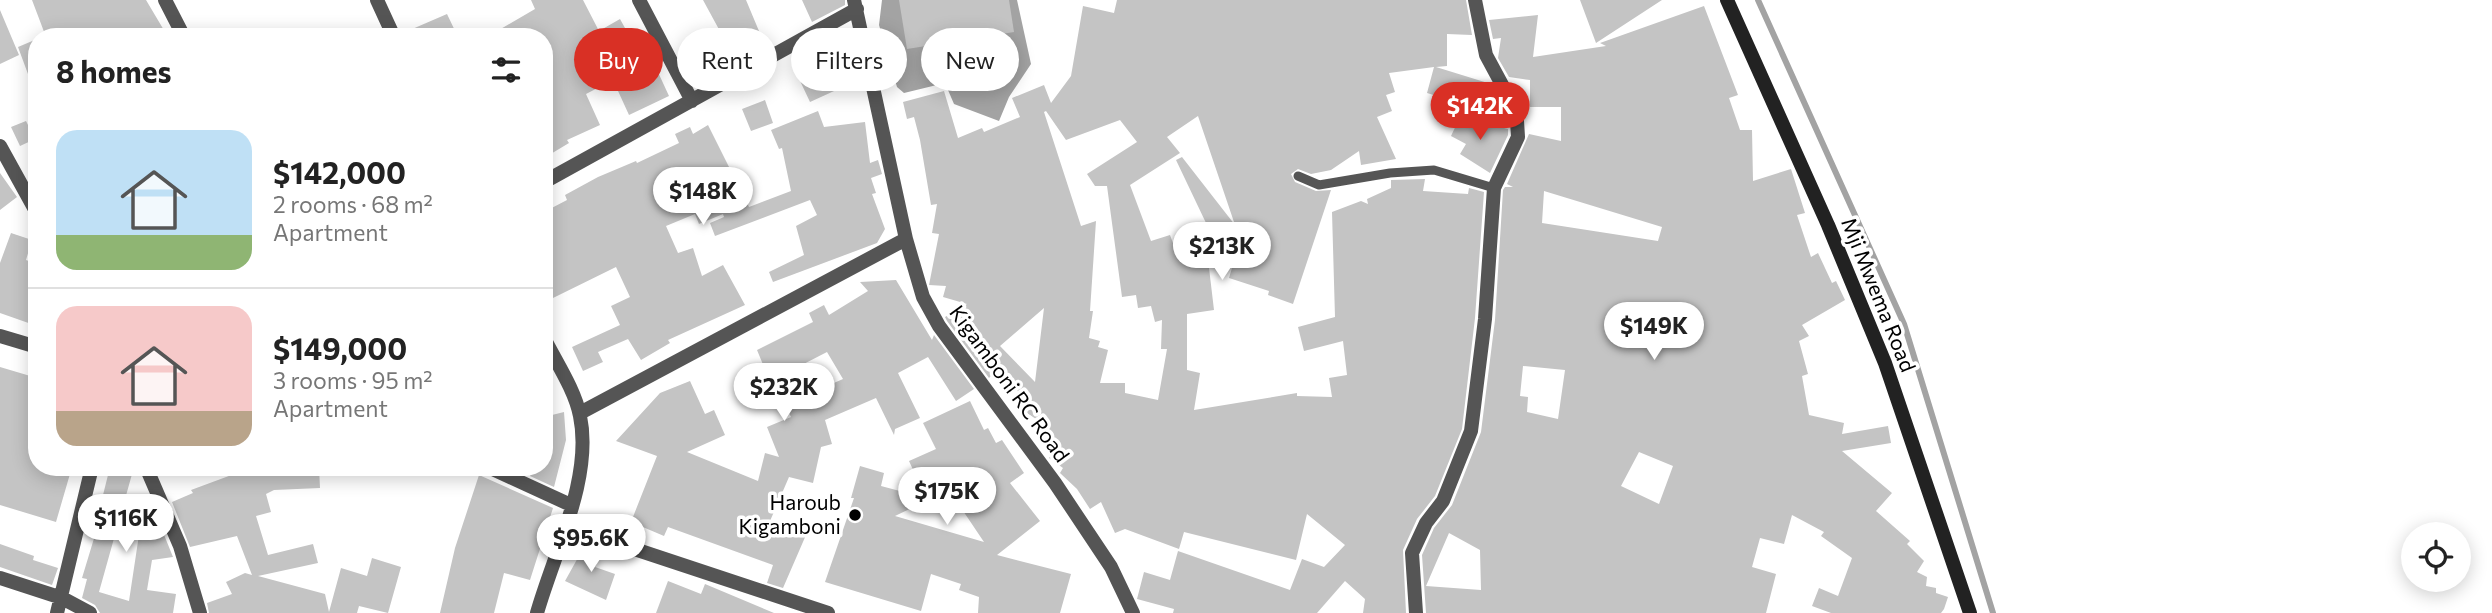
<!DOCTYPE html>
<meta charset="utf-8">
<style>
:root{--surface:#fff;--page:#f2f2f2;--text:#222;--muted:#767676;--line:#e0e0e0;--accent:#d93025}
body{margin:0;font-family:Commissioner,sans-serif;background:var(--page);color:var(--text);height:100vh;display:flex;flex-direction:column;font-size:26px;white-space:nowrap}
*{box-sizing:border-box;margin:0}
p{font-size:23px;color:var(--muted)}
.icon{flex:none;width:38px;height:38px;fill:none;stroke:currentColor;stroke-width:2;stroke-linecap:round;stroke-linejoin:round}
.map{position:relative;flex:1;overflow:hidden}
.side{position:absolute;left:28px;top:28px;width:525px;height:448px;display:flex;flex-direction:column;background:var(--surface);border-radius:28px;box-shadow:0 4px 18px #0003}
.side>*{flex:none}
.hud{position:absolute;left:574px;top:28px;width:665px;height:63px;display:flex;gap:14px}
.controls{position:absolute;left:2401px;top:522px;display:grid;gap:14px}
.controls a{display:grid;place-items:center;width:70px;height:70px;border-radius:50%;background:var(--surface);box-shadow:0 4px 18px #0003;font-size:35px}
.price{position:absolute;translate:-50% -60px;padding:0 16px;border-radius:24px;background:#fff;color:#222;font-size:23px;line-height:46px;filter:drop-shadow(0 2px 4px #0008)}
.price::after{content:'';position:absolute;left:50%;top:42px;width:21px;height:16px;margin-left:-10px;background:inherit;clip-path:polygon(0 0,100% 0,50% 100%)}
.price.active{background:var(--accent);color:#fff}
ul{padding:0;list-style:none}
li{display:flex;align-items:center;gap:21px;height:175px;padding:0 28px}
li+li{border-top:2px solid var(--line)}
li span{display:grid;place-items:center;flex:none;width:196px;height:140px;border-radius:21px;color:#555}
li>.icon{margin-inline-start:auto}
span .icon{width:84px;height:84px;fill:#fffc;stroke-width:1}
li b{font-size:30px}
h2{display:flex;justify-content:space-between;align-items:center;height:84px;padding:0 28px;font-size:30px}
.pill{padding:0 24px;border-radius:32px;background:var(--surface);box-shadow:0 4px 18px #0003;font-size:24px;line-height:63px}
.pill.active{background:var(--accent);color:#fff}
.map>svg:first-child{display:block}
.water{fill:#a3a3a3}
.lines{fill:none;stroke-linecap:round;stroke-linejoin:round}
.stream{stroke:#a3a3a3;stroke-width:6}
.building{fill:#c4c4c4;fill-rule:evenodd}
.lane{stroke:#555;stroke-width:9}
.street{stroke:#555;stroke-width:14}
.secondary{stroke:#222;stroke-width:14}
.poi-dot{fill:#000;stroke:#fff;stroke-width:2.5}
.labels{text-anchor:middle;stroke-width:7;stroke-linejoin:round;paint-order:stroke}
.street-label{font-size:21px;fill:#000;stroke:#fff}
.poi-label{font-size:21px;fill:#000;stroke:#fff;text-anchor:end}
</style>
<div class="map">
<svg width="2492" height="613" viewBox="0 0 2492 613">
<rect width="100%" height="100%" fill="#fff"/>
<!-- water -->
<path class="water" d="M882 0H1017L1031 64 1009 97 999 121 954 104 945 83 904 93 897 87 879 25Z"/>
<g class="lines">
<!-- stream -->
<path class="stream" d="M1758 0 1904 324 1993 613"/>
</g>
<!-- building -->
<path class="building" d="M32 0H146L168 37H46Z
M531 0H583L599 31 620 19 650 73 657 70 669 96 629 115 613 80 586 94 600 125 567 140 569 143 544 158V37H487L535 9Z
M703 0H746L764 43 734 57Z
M802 0H845V5L812 22Z
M899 0H1009L1014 32 907 49Z
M1117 0H1466L1472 35 1447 34V66L1436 67 1491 84 1494 91 1489 107H1473L1427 93 1434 67 1389 73 1395 92 1386 95 1392 111 1377 117 1396 159 1361 165 1359 151 1331 170 1311 174 1298 169 1291 174 1295 182 1316 191 1331 190 1293 304 1268 295 1269 291 1229 278 1240 241 1206 223 1176 160 1182 157 1235 225 1198 116 1167 137 1180 153 1130 185 1151 241 1170 235 1177 254 1207 251 1214 310 1187 314V370L1200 373 1194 410 1297 393V396L1332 397 1329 378 1347 375 1343 341 1304 351 1298 327 1335 317 1332 212 1361 201 1368 204 1367 199 1391 188V180L1425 179 1423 191 1468 194 1469 188 1484 192 1475 318 1462 429 1435 496 1417 519 1403 550 1406 613H1363L1365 599 1345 581 1317 613H1173L1174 609 1137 599 1144 572 1170 580 1178 551 1290 590 1302 559 1324 567 1345 545 1307 514 1296 560 1184 532 1179 549 1125 529 1115 533 1101 502 1090 509 1077 489 1060 473 1063 468 1049 458 1058 446 1043 437 1048 427 1021 409 1026 400 997 370 989 378 947 321 945 317 967 304 943 297 946 286 929 285 939 234 932 233 937 204 931 205 920 140 914 117 907 119 903 102 944 91 958 138 982 128 984 132 1020 117 1012 98 1044 85 1051 103 1071 76 1083 6 1114 13ZM1046 111 1066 140 1120 120 1137 142 1087 174 1095 186H1107L1122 297 1136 295 1138 308 1151 306 1155 322 1162 320 1161 349H1167L1158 400 1125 393V383H1100L1108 350 1098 347 1100 341 1089 338 1093 311H1090L1096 221 1081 226 1044 112ZM1044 308 1035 382 1000 346Z
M1580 0H1662L1596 43Z
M1704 6 1738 95 1729 98 1740 130H1752L1753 181 1791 169 1805 213 1797 215 1811 257 1818 253 1832 283 1836 281 1845 300 1802 325 1809 336 1799 341 1808 374 1802 376 1809 415 1844 423 1842 434 1888 426 1891 443 1842 451 1892 493 1876 511 1910 541 1907 544 1924 561 1917 572 1927 577 1926 586 1936 588V593L1948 597 1944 609 1941 613H1831L1812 606 1819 588 1838 596 1852 558 1821 536 1824 532 1792 515 1784 544 1760 538 1752 567 1776 574 1766 613H1426L1422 555 1434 528 1452 505 1481 432 1495 320 1503 190 1505 187H1513L1507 184 1529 134 1561 141V107H1530V80L1509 77 1498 58 1501 38 1493 39 1489 20 1538 15 1533 57 1606 46 1600 43ZM1544 191 1662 227 1658 241 1542 223ZM1523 366 1565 370 1558 419 1527 412 1528 397 1520 396ZM1639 452 1673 466 1659 504 1621 486ZM1449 533 1480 550 1481 590 1426 586Z
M0 10 19 55 0 64Z
M447 14 458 37H403V33Z
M37 39V93H35L18 47Z
M838 48 856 81 810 102 794 68Z
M765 100 773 123 751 131 742 109Z
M818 111 824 127 865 122 870 163 878 160 882 174 871 178 876 193 872 194 885 229 877 243 773 282 769 272 804 255 796 226 817 215 810 200 715 236 710 223 724 217 723 214 699 224 695 214 666 226 678 253 693 248 702 276 723 265 745 305 668 340 670 343 641 360 628 339 598 352 603 362 583 371 572 347 620 325 611 306 630 297 616 267 553 298 544 281V212L567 200 565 195 598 177 636 161 637 163 679 143 675 134 690 127 693 134 708 125 749 207 791 191 782 148 779 149 771 130Z
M1460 117 1508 129V135L1490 173 1460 154 1466 144 1451 136Z
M26 121 35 139 20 146 11 127Z
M0 173 17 197 0 210Z
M11 233 32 240 26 260 37 264V326L0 313V263Z
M896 280 932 340 934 335 974 389 956 401 928 357 898 373 920 418 895 429 894 435 876 398 825 420 832 444 821 447 813 483 789 477 770 521 806 535 783 588 767 583 773 565 668 527 664 536 631 522 657 456 616 441 660 393 690 381 705 414 714 410 725 435 687 452 758 481 765 453 779 457 767 427 791 417 776 386 755 395 746 374 764 367 757 350 813 322 809 313 824 305 829 315 868 291 860 282ZM827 352 843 379 804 396 792 370Z
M0 367 37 378V467H72L56 522 0 505Z
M970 401 984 430 988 428 996 443 1002 440 1024 473 1010 483 1040 521 997 555 1071 574 1060 613H978L979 597 959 590 961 584 931 574 921 611 825 582 854 498H851L860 466 884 473 881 486 926 498 909 461 936 449 923 423ZM949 490 984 542 895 516Z
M564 412 566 440 554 487 530 476 532 467H544V417Z
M110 467H134L99 592 129 601 142 515 154 510 173 557 152 560 147 590 176 594 173 613H100L95 605 82 598 87 579 82 578 102 512 99 511Z
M245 467H319L320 488 274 490 266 494 271 512 256 516 268 555 313 544 318 563 258 576 325 594 329 612 341 568 367 576 372 558 401 567 388 613 359 606 357 613H209L207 603 232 594 226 582 245 573 252 575 237 536 190 547 172 502 193 493 191 490 245 470Z
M479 475 553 508 530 580 504 573 494 613H440L455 548Z
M0 544 34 556 33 560 58 568 52 585 0 567Z
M585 545 602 554 595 567 615 574 606 600 565 581Z
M668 581 701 594 705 584 774 613H656Z"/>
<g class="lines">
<!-- lane -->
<path class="lane" d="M1298 176 1319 185 1390 173 1434 170 1494 188"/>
<!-- street -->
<path class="street" d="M165 0 184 37
M377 0 394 37
M639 0 692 101
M854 0 906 239 923 297 939 326 1055 483 1111 567 1133 613
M0 146 37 213
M544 182 857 9
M0 336 37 347
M580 413 906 239
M146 467 180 546 200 613
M488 467 571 505
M565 526 828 613
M0 578 62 598 90 613
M57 613 92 467
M537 613C554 553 593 478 580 416 575 390 556 362 544 338
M1416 613 1412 553 1426 523 1443 501 1471 431 1485 319 1494 188 1518 137 1517 121 1507 94 1486 55 1475 0"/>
<!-- secondary -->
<path class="secondary" d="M1727 0 1828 225 1885 363 1970 613"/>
</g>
<!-- markers -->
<circle class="poi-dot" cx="855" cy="515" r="7"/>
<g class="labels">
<!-- street labels -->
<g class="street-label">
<text transform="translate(1878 295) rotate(68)" y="7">Mji Mwema Road</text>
<text transform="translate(1009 384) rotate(54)" y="7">Kigamboni RC Road</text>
</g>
<!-- poi labels -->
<g class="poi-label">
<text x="841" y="510">Haroub<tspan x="841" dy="24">Kigamboni</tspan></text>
</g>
</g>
</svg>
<div class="controls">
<a><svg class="icon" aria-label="locate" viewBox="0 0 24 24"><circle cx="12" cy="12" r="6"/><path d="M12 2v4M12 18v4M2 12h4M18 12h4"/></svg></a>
</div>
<b class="price active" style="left:1480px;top:142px">$142K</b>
<b class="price" style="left:703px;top:227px">$148K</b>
<b class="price" style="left:1222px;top:282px">$213K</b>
<b class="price" style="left:1654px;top:362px">$149K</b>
<b class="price" style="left:784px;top:423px">$232K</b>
<b class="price" style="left:947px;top:527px">$175K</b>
<b class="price" style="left:126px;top:554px">$116K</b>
<b class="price" style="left:591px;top:574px">$95.6K</b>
<div class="hud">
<a class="pill active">Buy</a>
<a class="pill">Rent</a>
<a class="pill">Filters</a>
<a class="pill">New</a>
</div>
<section class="side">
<h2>8 homes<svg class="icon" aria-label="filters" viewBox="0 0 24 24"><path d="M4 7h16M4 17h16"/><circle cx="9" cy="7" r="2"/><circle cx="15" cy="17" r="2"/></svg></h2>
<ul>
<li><span style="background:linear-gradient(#bfe0f5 75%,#8fb573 0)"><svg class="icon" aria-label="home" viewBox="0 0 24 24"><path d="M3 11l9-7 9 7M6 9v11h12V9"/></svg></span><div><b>$142,000</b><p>2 rooms · 68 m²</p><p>Apartment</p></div></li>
<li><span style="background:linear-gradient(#f6c9c9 75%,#b9a48a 0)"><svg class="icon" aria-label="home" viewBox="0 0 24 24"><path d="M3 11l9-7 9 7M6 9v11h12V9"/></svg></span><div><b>$149,000</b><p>3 rooms · 95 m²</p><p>Apartment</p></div></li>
</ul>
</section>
</div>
